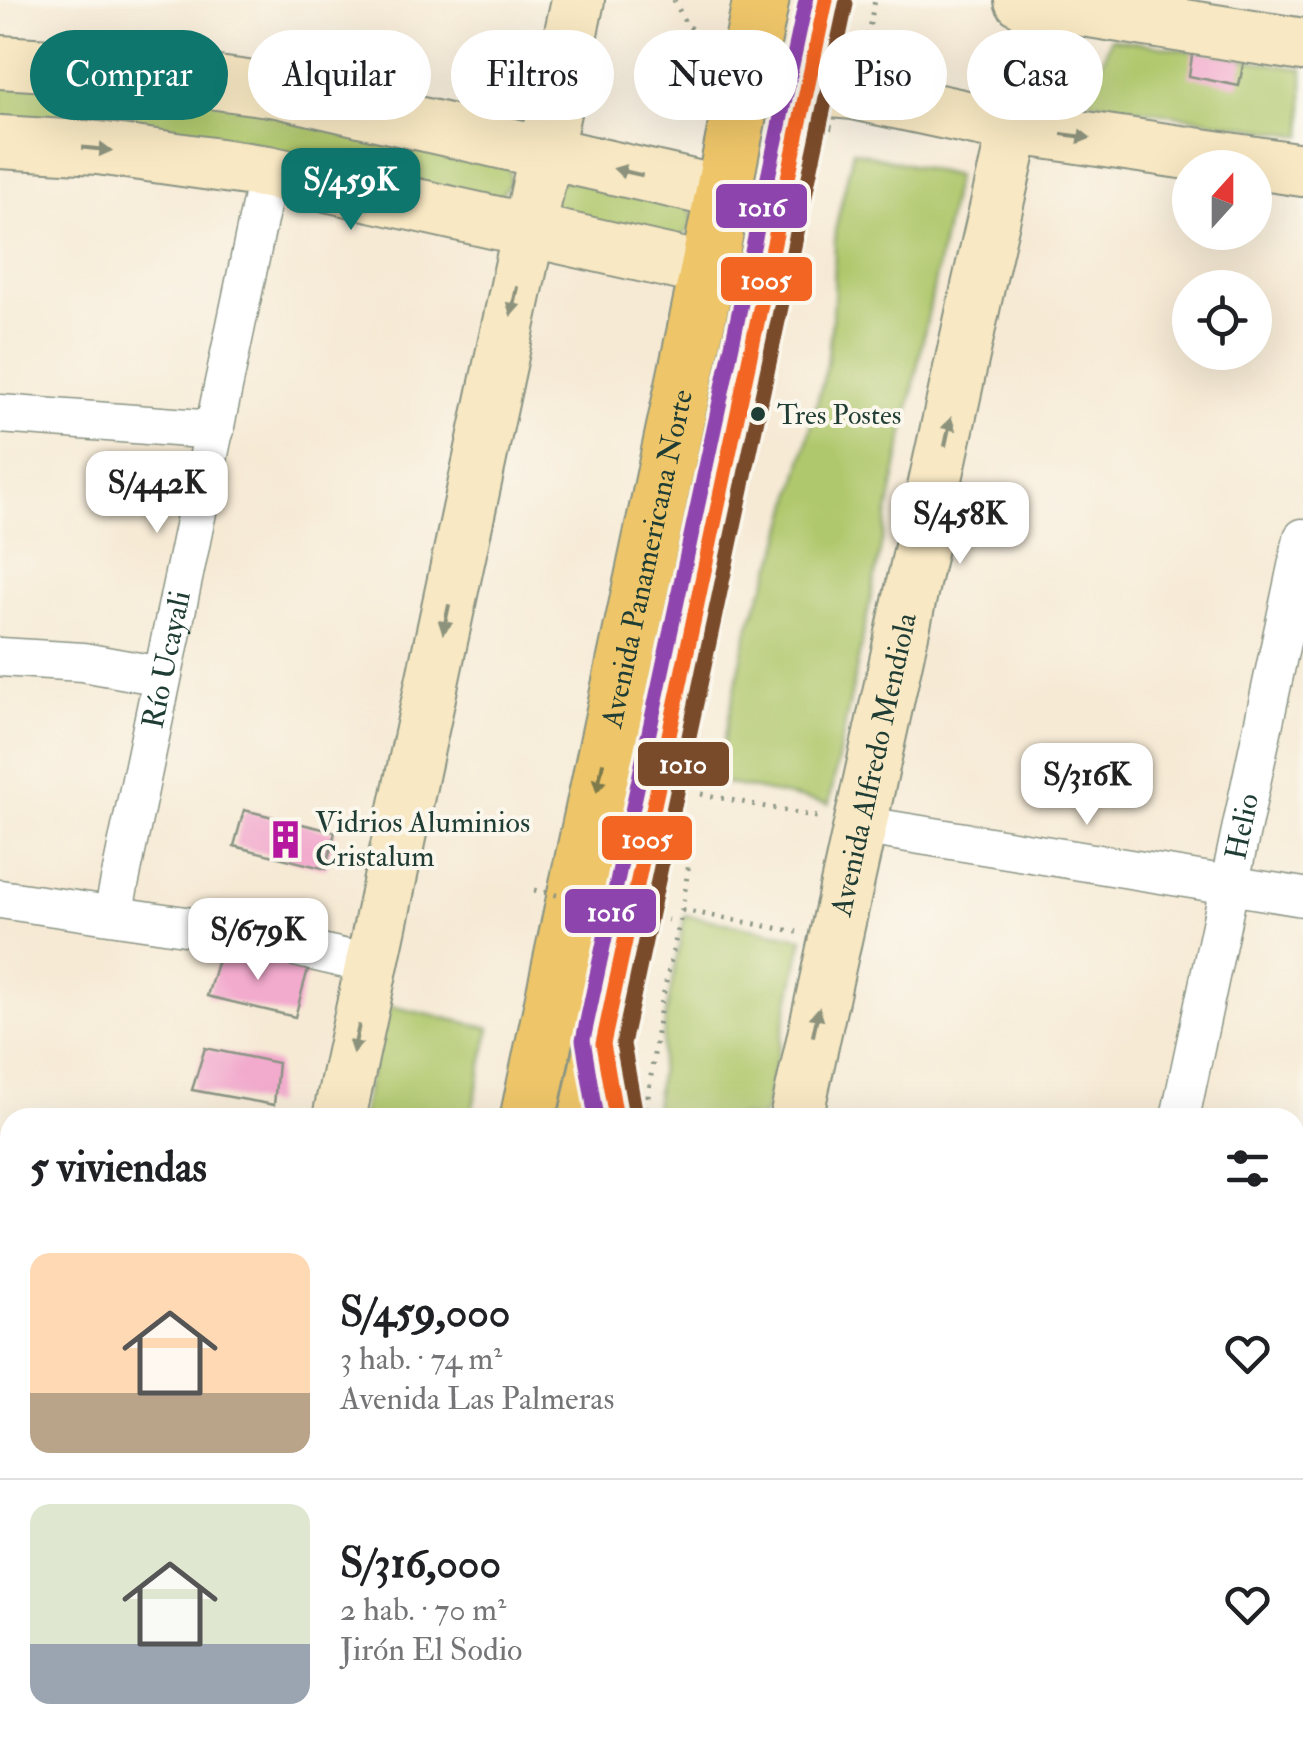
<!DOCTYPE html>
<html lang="es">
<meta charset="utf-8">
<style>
:root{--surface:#fff;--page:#f6f6f6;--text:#202124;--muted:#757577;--line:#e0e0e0;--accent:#0f766e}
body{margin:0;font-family:"IM FELL Double Pica",serif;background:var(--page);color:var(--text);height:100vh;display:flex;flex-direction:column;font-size:38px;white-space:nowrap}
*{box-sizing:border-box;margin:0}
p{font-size:32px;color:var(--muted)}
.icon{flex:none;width:55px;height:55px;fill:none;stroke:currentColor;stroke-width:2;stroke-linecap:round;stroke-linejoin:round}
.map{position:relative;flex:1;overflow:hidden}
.details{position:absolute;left:0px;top:1108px;width:1305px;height:642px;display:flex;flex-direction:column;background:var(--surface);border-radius:30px 30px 0 0;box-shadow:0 10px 40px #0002}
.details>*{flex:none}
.hud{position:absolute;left:30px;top:30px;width:1245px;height:90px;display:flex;gap:20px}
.needle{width:65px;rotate:21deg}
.tools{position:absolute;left:1172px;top:150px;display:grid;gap:20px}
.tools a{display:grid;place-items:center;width:100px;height:100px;border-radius:50%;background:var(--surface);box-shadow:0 10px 40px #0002;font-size:50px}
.price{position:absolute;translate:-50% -85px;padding:0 22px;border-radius:20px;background:#fff;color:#222;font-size:32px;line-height:65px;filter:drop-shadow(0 2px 5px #0008)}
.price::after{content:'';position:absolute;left:50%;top:60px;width:30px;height:22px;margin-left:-15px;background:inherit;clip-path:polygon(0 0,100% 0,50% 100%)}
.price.active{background:var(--accent);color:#fff}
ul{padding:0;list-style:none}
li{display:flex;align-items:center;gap:30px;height:250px;padding:0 30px}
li+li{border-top:2px solid var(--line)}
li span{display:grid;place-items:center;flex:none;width:280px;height:200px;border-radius:20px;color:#555}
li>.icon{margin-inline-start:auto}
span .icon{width:120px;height:120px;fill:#fffc;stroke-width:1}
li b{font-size:42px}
h2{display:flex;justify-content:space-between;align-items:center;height:120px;padding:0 30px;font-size:42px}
.pill{padding:0 35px;border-radius:45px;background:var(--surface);box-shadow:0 10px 40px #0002;font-size:35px;line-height:90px}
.pill.active{background:var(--accent);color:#fff}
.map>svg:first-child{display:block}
.green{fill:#b0c86d;stroke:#688250;stroke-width:2.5}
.building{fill:#f2aacd}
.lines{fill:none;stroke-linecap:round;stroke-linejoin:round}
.service-casing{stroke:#8a9484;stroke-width:21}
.minor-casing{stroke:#8a9484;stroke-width:41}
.secondary-casing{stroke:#8a9484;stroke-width:56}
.motorway-casing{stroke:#8a9484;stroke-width:59}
.path{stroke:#8a9484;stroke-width:5;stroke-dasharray:2.5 8;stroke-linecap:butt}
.service{stroke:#fff;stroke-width:18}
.minor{stroke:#fff;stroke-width:38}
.secondary{stroke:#f8e8c3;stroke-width:52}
.motorway{stroke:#eec569;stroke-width:55}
.path-bridge{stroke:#8a9484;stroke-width:5;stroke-dasharray:2.5 8;stroke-linecap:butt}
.bus-1-casing{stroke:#fbf7ec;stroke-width:22}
.bus-2-casing{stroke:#fbf7ec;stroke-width:22}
.bus-3-casing{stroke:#fbf7ec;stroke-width:22}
.bus-1{stroke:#f26522;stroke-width:15}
.bus-2{stroke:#7a4b2a;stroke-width:15}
.bus-3{stroke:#8e44ad;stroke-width:15}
.oneway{fill:#8c927c}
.oneway2{fill:#7c7a4c}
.bus-dot{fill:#1f3d34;stroke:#fbf7ec;stroke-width:4}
.labels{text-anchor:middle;stroke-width:8;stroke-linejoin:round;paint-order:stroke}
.bus-label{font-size:28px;fill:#1f3d34;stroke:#fbf7ec;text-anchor:start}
.street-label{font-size:30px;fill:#1f3d34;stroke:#fbf7ec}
.poi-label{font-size:30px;fill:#1f3d34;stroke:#fbf7ec;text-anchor:start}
.line-badge{stroke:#fbf7ec;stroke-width:4}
.badge-label{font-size:28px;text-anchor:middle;font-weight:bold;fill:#fff}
</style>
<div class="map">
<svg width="1303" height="1749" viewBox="0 0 1303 1749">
<rect width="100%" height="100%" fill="#fbf7ec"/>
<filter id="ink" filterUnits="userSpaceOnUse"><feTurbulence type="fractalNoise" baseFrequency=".01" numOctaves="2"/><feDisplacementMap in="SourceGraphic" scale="20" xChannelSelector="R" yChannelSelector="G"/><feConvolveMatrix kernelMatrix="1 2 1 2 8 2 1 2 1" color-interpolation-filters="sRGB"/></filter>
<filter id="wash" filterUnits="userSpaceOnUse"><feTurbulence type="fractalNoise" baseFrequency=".0048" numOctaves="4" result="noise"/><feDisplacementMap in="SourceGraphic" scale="40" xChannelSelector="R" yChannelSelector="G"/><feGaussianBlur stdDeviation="2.25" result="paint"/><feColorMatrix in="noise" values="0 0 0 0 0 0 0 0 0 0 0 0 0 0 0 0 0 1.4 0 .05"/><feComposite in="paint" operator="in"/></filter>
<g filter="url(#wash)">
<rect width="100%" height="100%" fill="#f6ead5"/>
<!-- green -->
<path class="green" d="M1111 38 1303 69V136L1088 101Z
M0 75 236 97 504 157C513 173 513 183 499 197L0 127Z
M853 151 956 176 829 804 715 781 749 625 778 552 827 365 834 301 835 231Z
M548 178 676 196 693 214 689 231 674 240 552 214Z
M685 915 803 938 764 1117H654L666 1014Z
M385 1005 490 1028 471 1117 361 1118Z"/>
<g id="blocks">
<!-- building -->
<path class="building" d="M1193 50 1244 60 1239 86 1189 76Z
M244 810 335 832 326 869 234 846Z
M221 950 308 969 295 1017 207 996Z
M205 1048 278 1063 274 1105 192 1090Z"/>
</g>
</g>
<g filter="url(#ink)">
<use href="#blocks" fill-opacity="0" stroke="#8a9484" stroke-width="2.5"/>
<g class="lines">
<defs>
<path id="service" d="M328 1749 330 1740
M479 1749 483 1740"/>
<g id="minor">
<path d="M0 414 215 430"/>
<path d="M0 657 83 662 161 676"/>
<path d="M859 825 1303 897"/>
<path d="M0 899 240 934 372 965"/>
<path id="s1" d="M113 914 268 172"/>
<path id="s2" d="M1180 1118 1303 538"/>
<path d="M0 1182 10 1185"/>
<path d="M0 1381 10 1342"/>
<path d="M0 1672 10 1674"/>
<path d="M1295 1727 1303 1729"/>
<path d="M1040 1749 1041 1740"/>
</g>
<g id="secondary">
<path d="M1021 0 1303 45"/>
<path d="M0 62 114 69 277 91 723 193"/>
<path d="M808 89 854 93 1017 128 1303 170"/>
<path d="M0 142 98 148 268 172 708 270"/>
<path d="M339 1118 578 0"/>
<path id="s3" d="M796 1118 979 282 1044 0"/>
<path d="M199 1749 201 1740"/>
<path d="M661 1749 662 1740"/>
</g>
<g id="motorway">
<path id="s4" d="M528 1118 708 270 761 0"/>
<path d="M587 1118 826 0"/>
<path d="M391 1749 393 1740"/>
<path d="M449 1749 451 1740"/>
</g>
</defs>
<!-- service casing -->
<use href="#service" class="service-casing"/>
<!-- minor casing -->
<use href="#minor" class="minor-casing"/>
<!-- secondary casing -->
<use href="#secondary" class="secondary-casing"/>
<!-- motorway casing -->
<use href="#motorway" class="motorway-casing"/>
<!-- path -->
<path class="path" d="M674 0 687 26 710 39
M863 56 875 0
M1070 95 1078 52
M701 794 822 818
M682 910 797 932
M645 1118 661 1005 682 910 690 856 684 854"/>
<!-- service -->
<use href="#service" class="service"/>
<!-- minor -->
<use href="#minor" class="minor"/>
<!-- secondary -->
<use href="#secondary" class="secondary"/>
<!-- motorway -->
<use href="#motorway" class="motorway"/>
<!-- path-bridge -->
<path class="path-bridge" d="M706 105 834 128
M534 890 668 920"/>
<defs>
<path id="bus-1" d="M616 1118 603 1044 826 0"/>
<path id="bus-2" d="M636 1115 623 1044 846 4"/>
<path id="bus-3" d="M596 1118 583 1040 806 0"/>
</defs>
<!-- bus-1 casing -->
<use href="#bus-1" class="bus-1-casing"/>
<!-- bus-2 casing -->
<use href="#bus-2" class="bus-2-casing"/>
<!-- bus-3 casing -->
<use href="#bus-3" class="bus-3-casing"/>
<!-- bus-1 -->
<use href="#bus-1" class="bus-1"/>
<!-- bus-2 -->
<use href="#bus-2" class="bus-2"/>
<!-- bus-3 -->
<use href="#bus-3" class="bus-3"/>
</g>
<!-- one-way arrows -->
<defs><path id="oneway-solid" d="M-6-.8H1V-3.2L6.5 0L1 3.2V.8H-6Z" transform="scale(2.5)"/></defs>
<g class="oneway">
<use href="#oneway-solid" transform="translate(1076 136) rotate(8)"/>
<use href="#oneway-solid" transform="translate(97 149) rotate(6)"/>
<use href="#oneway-solid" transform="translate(628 172) rotate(-167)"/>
<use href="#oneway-solid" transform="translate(514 301) rotate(102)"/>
<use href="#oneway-solid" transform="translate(948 432) rotate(-78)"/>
<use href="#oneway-solid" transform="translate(446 619) rotate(102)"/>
<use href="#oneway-solid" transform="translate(816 1022) rotate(-78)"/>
<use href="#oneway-solid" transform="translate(356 1039) rotate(102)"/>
</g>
<use class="oneway2" href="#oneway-solid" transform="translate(600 777) rotate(102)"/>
</g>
<!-- icons -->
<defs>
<symbol id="building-bare" viewBox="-9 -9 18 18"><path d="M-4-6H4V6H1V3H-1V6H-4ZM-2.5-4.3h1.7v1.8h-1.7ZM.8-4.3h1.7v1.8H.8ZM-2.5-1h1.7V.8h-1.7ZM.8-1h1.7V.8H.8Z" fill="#b5179e" stroke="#fbf7ec" stroke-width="2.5" paint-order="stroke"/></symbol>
</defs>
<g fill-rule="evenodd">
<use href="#building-bare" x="258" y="812" width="55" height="55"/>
</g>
<!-- markers -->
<circle class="bus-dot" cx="758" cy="414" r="9"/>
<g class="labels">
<!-- bus labels -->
<g class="bus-label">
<text x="777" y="424">Tres Postes</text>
</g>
<!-- street labels -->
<g class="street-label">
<text dy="10" stroke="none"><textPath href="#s4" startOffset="572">Avenida Panamericana Norte</textPath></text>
<text dy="10" stroke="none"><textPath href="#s1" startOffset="260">Río Ucayali</textPath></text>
<text dy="10" stroke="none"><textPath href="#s3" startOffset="362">Avenida Alfredo Mendiola</textPath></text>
<text dy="10" stroke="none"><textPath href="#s2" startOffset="298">Helio</textPath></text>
</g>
<!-- poi labels -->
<g class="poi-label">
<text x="315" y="832">Vidrios Aluminios<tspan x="315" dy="34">Cristalum</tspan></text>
</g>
</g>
<g class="line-badge">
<rect x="714" y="182" width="95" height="48" rx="10" fill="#8e44ad"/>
<rect x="719" y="255" width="95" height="48" rx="10" fill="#f26522"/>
<rect x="636" y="740" width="95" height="48" rx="10" fill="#7a4b2a"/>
<rect x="600" y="814" width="94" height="48" rx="10" fill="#f26522"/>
<rect x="563" y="887" width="95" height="48" rx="10" fill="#8e44ad"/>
</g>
<g class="badge-label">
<text x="762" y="216">1016</text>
<text x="766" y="289">1005</text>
<text x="683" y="773">1010</text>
<text x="647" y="848">1005</text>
<text x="611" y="921">1016</text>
</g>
</svg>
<div class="tools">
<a><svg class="needle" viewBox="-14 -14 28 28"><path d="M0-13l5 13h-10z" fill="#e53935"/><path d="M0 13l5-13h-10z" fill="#757577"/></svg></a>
<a><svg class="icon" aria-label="locate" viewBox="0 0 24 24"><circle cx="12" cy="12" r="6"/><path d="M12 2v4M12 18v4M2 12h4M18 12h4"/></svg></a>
</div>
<b class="price active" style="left:351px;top:233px">S/459K</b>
<b class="price" style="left:157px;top:536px">S/442K</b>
<b class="price" style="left:960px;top:567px">S/458K</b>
<b class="price" style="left:1087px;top:828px">S/316K</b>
<b class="price" style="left:258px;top:983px">S/679K</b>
<div class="hud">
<a class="pill active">Comprar</a>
<a class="pill">Alquilar</a>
<a class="pill">Filtros</a>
<a class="pill">Nuevo</a>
<a class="pill">Piso</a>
<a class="pill">Casa</a>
</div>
<section class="details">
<h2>5 viviendas<svg class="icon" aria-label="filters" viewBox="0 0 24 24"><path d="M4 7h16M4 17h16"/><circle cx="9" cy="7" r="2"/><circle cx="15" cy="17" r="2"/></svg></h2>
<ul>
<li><span style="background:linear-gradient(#ffd9b3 70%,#b9a48a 0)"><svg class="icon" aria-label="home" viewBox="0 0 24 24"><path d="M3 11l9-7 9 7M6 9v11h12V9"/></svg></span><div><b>S/459,000</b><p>3 hab. · 74 m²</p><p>Avenida Las Palmeras</p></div><svg class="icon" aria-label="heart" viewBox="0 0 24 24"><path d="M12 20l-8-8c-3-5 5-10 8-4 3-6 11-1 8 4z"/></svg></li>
<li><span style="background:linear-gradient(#dfe7d0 70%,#9aa5b1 0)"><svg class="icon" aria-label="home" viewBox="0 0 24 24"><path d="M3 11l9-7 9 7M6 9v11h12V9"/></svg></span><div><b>S/316,000</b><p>2 hab. · 70 m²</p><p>Jirón El Sodio</p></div><svg class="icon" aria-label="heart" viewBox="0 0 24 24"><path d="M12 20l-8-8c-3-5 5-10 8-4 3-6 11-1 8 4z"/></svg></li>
</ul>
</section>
</div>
